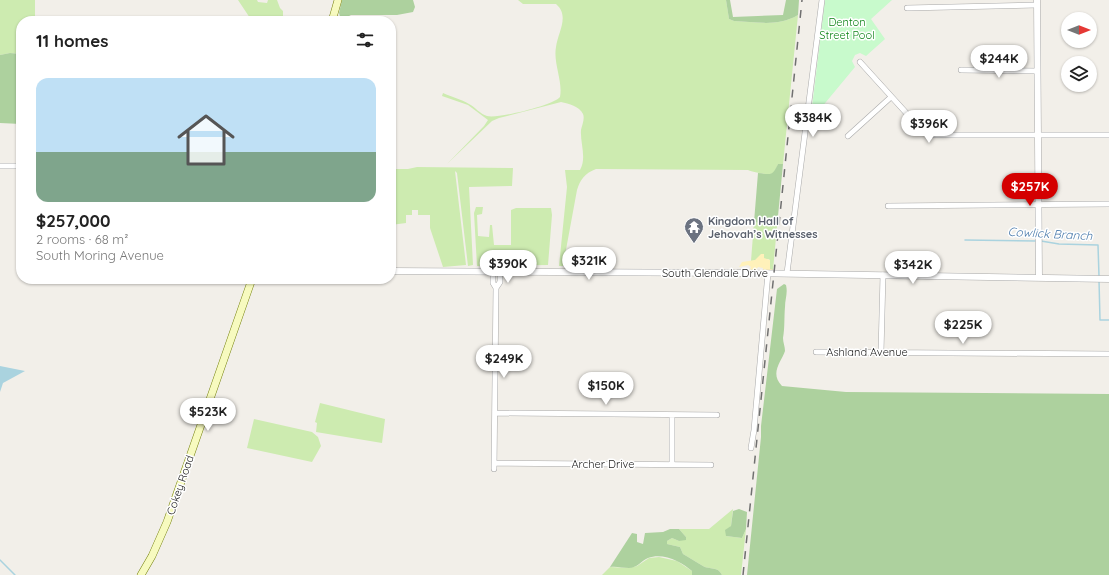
<!DOCTYPE html>
<meta charset="utf-8">
<style>
:root{--surface:#fff;--page:#f6f6f6;--text:#222;--muted:#767676;--accent:#d40000}
body{margin:0;font-family:Quicksand,sans-serif;background:var(--page);color:var(--text);height:100vh;display:flex;flex-direction:column;font-size:15px;white-space:nowrap}
*{box-sizing:border-box;margin:0}
p{font-size:13px;color:var(--muted)}
.icon{flex:none;width:22px;height:22px;fill:none;stroke:currentColor;stroke-width:2;stroke-linecap:round;stroke-linejoin:round}
.map{position:relative;flex:1;overflow:hidden}
.panel{position:absolute;left:16px;top:16px;width:380px;height:268px;display:flex;flex-direction:column;background:var(--surface);border-radius:16px;box-shadow:0 1px 3px #0004}
.panel>*{flex:none}
.needle{width:26px;rotate:90deg}
.tools{position:absolute;left:1061px;top:12px;display:grid;gap:8px}
.tools a{display:grid;place-items:center;width:36px;height:36px;border-radius:50%;background:var(--surface);box-shadow:0 1px 3px #0004;font-size:20px}
.price{position:absolute;translate:-50% -34px;padding:0 9px;border-radius:14px;background:#fff;color:#222;font-size:13px;line-height:26px;filter:drop-shadow(0 1px 2px #0008)}
.price::after{content:'';position:absolute;left:50%;top:24px;width:12px;height:9px;margin-left:-6px;background:inherit;clip-path:polygon(0 0,100% 0,50% 100%)}
.price.selected{background:var(--accent);color:#fff}
ul{padding:0;list-style:none}
li{display:grid;align-content:center;gap:8px;height:212px;padding:0 20px}
li span{display:grid;place-items:center;height:124px;border-radius:12px;color:#555}
li>.icon{margin-inline-start:auto}
span .icon{width:72px;height:72px;fill:#fffc;stroke-width:1}
li b{font-size:17px}
h2{display:flex;justify-content:space-between;align-items:center;height:48px;padding:0 20px;font-size:17px}
.map>svg:first-child{display:block}
.grass{fill:#cdebb0}
.forest{fill:#add19e}
.sand{fill:#fff1ba}
.park{fill:#c8facc}
.water{fill:#aad3df}
.lines{fill:none;stroke-linecap:round;stroke-linejoin:round}
.stream{stroke:#aad3df;stroke-width:1.5}
.minor-casing{stroke:#a9a9a9;stroke-width:6}
.tertiary-casing{stroke:#a9a9a9;stroke-width:7}
.secondary-casing{stroke:#707d05;stroke-width:8}
.minor{stroke:#fff;stroke-width:5}
.tertiary{stroke:#fff;stroke-width:6}
.secondary{stroke:#f7fabf;stroke-width:7}
.rail{stroke:#707070;stroke-width:1.5;stroke-dasharray:8 8;stroke-linecap:butt}
.labels{text-anchor:middle;stroke-width:3;stroke-linejoin:round;paint-order:stroke}
.park-label{font-size:11px;fill:#0c8416;stroke:#fff}
.worship-label{font-size:11px;font-weight:bold;fill:#5b616d;stroke:#fff;text-anchor:start}
.street-label{font-size:11px;fill:#222;stroke:#fff}
.water-label{font-size:12px;font-style:italic;fill:#4a7aab;stroke:#fff}
</style>
<div class="map">
<svg width="1109" height="575" viewBox="0 0 1109 575">
<rect width="100%" height="100%" fill="#f2efe9"/>
<!-- grass -->
<path class="grass" d="M0 0H35V21H21V54L10 53 0 55Z
M238 0H257L258 2 267 3 268 0H277L280 8 283 11V18L278 21H252Z
M518 0H726L729 19 734 21C757 22 778 27 798 15L783 164H778C777 167 775 171 774 173 770 176 752 172 748 170L596 169C585 173 580 180 577 190L563 266H559L567 187 565 170H580C587 158 580 143 581 130 582 125 585 119 583 114 579 106 569 104 561 102L499 118 492 121 447 164 484 126 488 120 468 105 442 96 443 93C452 97 461 99 469 104 475 107 480 114 487 116 498 119 554 105 560 97 563 81 553 63 556 47 558 32 570 16 556 4H523Z
M417 167 513 168 512 186 469 187 473 265 468 266 457 173 455 171 466 265 443 267 430 228V215H418V210H412V215H406V223L391 225V169H408Z
M476 207H483L482 214 477 215 478 236 489 237 490 225H492L494 245H511V210L516 208H551L552 215 548 265 477 266 474 213Z
M778 216 773 270 769 269 770 260 768 259 751 261 754 222 765 224Z
M320 403 385 419 382 443 316 432 317 423 315 422Z
M254 419 312 432 318 437 321 446 312 462 247 448Z
M733 509 731 526 726 536 742 538 746 529 741 575H722C718 566 710 570 703 566 696 562 690 558 683 554L680 547 667 544V541L672 538 679 541 686 537 679 529H709Z
M659 557 677 561 692 571 693 573 692 575H602L610 567 629 568 637 566 649 558Z"/>
<!-- forest -->
<path class="forest" d="M342 0H413L415 7 413 12 397 15H351L341 20 339 13Z
M726 0H730L733 17 783 15 786 0H799L798 15C778 27 757 22 734 21L729 19Z
M10 53 21 54V124L0 123V55Z
M778 164H783L778 216 765 224 754 222 758 173C771 174 772 177 778 164Z
M784 284 786 285C788 293 785 299 785 307 784 318 785 327 783 338 783 342 785 347 785 351 782 361 769 373 782 386L846 392 1109 394V575H747L761 437V426L777 289Z
M739 509 747 512 746 529 742 538 726 536 725 530 731 526 733 511Z
M670 529H679L686 537V540L679 541 672 538 667 541V544L680 547 683 554C690 558 696 562 703 566 710 570 718 566 722 575H692V571C682 562 663 552 648 558 641 561 637 568 629 568 622 568 617 566 610 567L632 533 637 534V542L643 544 645 533 663 532Z"/>
<!-- sand -->
<path class="sand" d="M761 254H764V258L770 260V269L773 270H763V268L758 267 756 270 749 271 751 267 748 265 739 267 742 262 755 260Z"/>
<!-- park -->
<path class="park" d="M825 0H892L871 19 885 39 866 56 860 53 855 55 852 61 855 67 821 108 812 107Z"/>
<!-- water -->
<path class="water" d="M0 366 25 371 3 383 0 392Z"/>
<g class="lines">
<!-- stream -->
<path class="stream" d="M965 240 1037 241
M1041 241 1059 244 1098 245 1099 276
M1099 280 1100 320H1109
M0 560 15 575"/>
<defs>
<path id="minor" d="M907 8 1036 5
M860 62 919 127 929 135H1109
M961 70 1037 71
M848 136 891 97
M0 166H21
M888 206 1109 204
M493 271V283L496 288 494 469
M787 273 822 0
M496 288 500 282V271
M816 352 1109 354
M881 352 883 275
M495 413 717 415
M751 448 754 430 768 273
M494 463 711 465
M672 464V415"/>
<path id="tertiary" d="M1037 0 1039 278
M391 271 739 273 1109 279"/>
<path id="secondary" d="M332 21 338 0
M141 575 152 556 167 522 252 279"/>
</defs>
<!-- minor casing -->
<use href="#minor" class="minor-casing"/>
<!-- tertiary casing -->
<use href="#tertiary" class="tertiary-casing"/>
<!-- secondary casing -->
<use href="#secondary" class="secondary-casing"/>
<!-- minor -->
<use href="#minor" class="minor"/>
<!-- tertiary -->
<use href="#tertiary" class="tertiary"/>
<!-- secondary -->
<use href="#secondary" class="secondary"/>
<!-- rail -->
<path class="rail" d="M743 575 802 0"/>
</g>
<!-- icons -->
<defs>
<symbol id="temple-pin" viewBox="-11 -11 22 30"><path d="M0 17L-7.5 6A9.5 9.5 0 1 1 7.5 6Z" fill="#6b7280" stroke="#fff"/><path d="M0-6L5-2H3V0L6.5 2.5H4V6H1.5V3h-3V6H-4V2.5H-6.5L-3 0V-2H-5Z" fill="#fff"/></symbol>
</defs>
<g fill-rule="evenodd">
<use href="#temple-pin" x="683" y="216" width="22" height="30"/>
</g>
<g class="labels">
<!-- park labels -->
<g class="park-label">
<text x="847" y="26">Denton<tspan x="847" dy="13">Street Pool</tspan></text>
</g>
<!-- worship labels -->
<g class="worship-label">
<text x="708" y="225">Kingdom Hall of<tspan x="708" dy="13">Jehovah’s Witnesses</tspan></text>
</g>
<!-- street labels -->
<g class="street-label">
<text x="715" y="277">South Glendale Drive</text>
<text x="867" y="356">Ashland Avenue</text>
<text x="603" y="468">Archer Drive</text>
<text transform="translate(180 485) rotate(-71)" y="4">Cokey Road</text>
</g>
<!-- water labels -->
<g class="water-label">
<text transform="translate(1050 234) rotate(3)" y="4">Cowlick Branch</text>
</g>
</g>
</svg>
<div class="tools">
<a><svg class="needle" viewBox="-14 -14 28 28"><path d="M0-13l5 13h-10z" fill="#e53935"/><path d="M0 13l5-13h-10z" fill="#767676"/></svg></a>
<a><svg class="icon" aria-label="layers" viewBox="0 0 24 24"><path d="M12 4l9 5-9 5-9-5zM3 14l9 5 9-5"/></svg></a>
</div>
<b class="price" style="left:999px;top:79px">$244K</b>
<b class="price" style="left:813px;top:138px">$384K</b>
<b class="price" style="left:929px;top:144px">$396K</b>
<b class="price selected" style="left:1030px;top:207px">$257K</b>
<b class="price" style="left:589px;top:281px">$321K</b>
<b class="price" style="left:508px;top:284px">$390K</b>
<b class="price" style="left:913px;top:285px">$342K</b>
<b class="price" style="left:963px;top:345px">$225K</b>
<b class="price" style="left:504px;top:379px">$249K</b>
<b class="price" style="left:606px;top:406px">$150K</b>
<b class="price" style="left:208px;top:432px">$523K</b>
<section class="panel">
<h2>11 homes<svg class="icon" aria-label="filters" viewBox="0 0 24 24"><path d="M4 7h16M4 17h16"/><circle cx="9" cy="7" r="2"/><circle cx="15" cy="17" r="2"/></svg></h2>
<ul>
<li><span style="background:linear-gradient(#bfe0f5 60%,#7fa58c 0)"><svg class="icon" aria-label="home" viewBox="0 0 24 24"><path d="M3 11l9-7 9 7M6 9v11h12V9"/></svg></span><div><b>$257,000</b><p>2 rooms · 68 m²</p><p>South Moring Avenue</p></div></li>
</ul>
</section>
</div>
